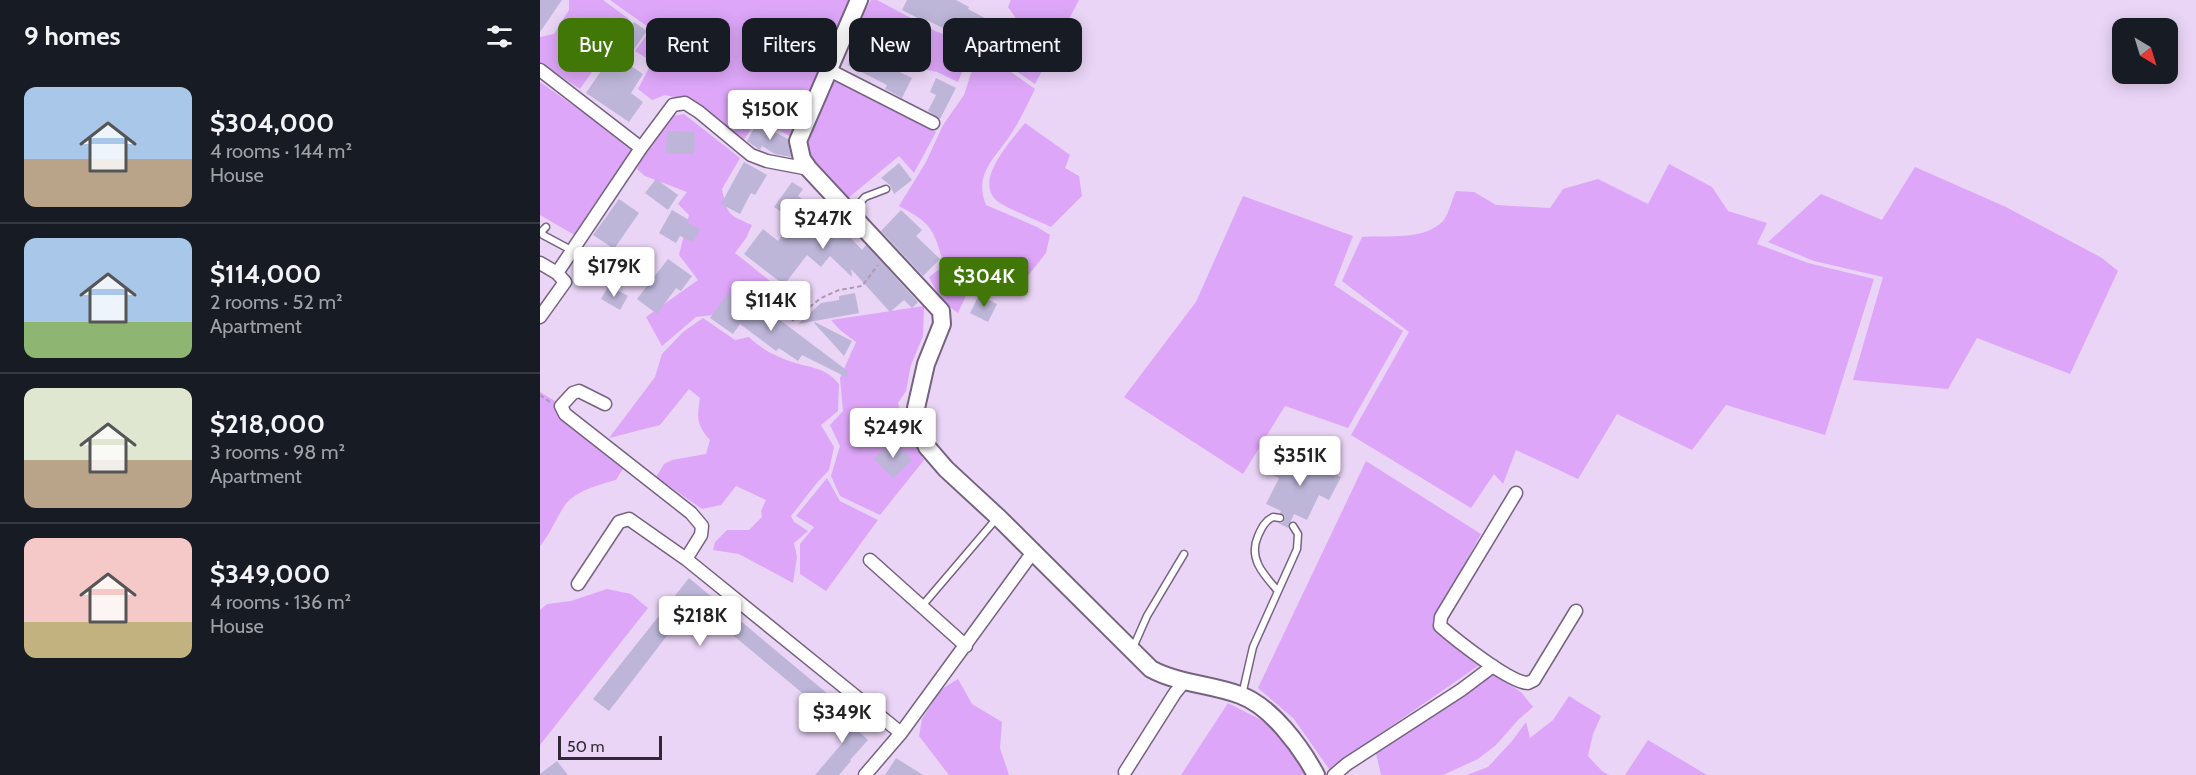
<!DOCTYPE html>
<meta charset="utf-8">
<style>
:root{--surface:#171b24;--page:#20242c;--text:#f1f3f6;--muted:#9ea1a6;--line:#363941;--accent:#417706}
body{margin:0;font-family:Cabin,sans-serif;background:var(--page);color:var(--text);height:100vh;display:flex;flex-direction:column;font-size:22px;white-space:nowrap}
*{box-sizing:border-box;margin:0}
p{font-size:20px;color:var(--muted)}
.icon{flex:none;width:33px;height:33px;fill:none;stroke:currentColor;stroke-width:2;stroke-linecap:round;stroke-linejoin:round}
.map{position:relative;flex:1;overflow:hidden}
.side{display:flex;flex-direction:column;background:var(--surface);width:540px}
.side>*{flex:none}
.banner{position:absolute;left:18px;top:18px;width:570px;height:54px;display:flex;gap:12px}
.needle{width:39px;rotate:142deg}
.fabs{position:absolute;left:1572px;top:18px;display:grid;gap:12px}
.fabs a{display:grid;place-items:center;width:66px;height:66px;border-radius:12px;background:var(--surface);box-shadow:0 3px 15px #0003;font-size:30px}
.scale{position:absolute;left:18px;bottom:15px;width:104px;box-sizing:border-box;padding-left:6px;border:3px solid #302834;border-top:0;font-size:16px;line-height:21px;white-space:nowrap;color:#302834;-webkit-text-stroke:4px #ead5f6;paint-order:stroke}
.price{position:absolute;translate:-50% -51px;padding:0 14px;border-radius:6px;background:#fff;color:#222;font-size:20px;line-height:39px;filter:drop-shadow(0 2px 3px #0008)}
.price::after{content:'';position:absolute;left:50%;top:36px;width:18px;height:14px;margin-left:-9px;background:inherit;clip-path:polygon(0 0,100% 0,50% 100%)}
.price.current{background:var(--accent);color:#fff}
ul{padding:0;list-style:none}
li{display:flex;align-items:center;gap:18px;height:150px;padding:0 24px}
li+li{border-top:2px solid var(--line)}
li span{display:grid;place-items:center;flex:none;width:168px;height:120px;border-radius:12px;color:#555}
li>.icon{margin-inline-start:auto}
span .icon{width:72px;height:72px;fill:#fffc;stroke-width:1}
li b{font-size:26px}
h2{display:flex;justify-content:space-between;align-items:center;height:72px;padding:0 24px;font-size:26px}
.tag{padding:0 21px;border-radius:12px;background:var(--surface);box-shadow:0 3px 15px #0003;font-size:21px;line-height:54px}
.tag.current{background:var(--accent);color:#fff}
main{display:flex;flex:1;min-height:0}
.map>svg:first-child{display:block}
.green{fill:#dda6f8}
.building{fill:#bdb6d9}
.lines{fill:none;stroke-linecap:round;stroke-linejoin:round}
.service-casing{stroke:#766380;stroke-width:9}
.minor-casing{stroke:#766380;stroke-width:15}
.tertiary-casing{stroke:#766380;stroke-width:20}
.path{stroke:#ab9ab4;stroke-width:2;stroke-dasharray:4.5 3;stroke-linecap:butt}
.service{stroke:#fff;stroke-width:6}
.minor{stroke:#fff;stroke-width:12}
.tertiary{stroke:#fff;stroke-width:16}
</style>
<main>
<section class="side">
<h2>9 homes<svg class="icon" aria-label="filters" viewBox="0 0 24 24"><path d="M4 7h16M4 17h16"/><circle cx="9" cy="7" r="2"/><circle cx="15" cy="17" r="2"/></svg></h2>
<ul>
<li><span style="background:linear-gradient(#a9c7e8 60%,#b9a48a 0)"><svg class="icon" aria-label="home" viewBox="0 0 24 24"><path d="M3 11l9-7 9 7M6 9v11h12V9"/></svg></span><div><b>$304,000</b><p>4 rooms · 144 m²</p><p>House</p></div></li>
<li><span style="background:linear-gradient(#a9c7e8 70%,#8fb573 0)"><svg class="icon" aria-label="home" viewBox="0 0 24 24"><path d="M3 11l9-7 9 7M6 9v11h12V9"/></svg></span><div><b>$114,000</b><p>2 rooms · 52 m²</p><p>Apartment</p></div></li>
<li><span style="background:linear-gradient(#dfe7d0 60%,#b9a48a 0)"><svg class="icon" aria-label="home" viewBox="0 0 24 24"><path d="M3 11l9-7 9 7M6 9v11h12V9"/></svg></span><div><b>$218,000</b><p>3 rooms · 98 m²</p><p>Apartment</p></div></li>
<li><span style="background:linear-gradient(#f6c9c9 70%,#c2b280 0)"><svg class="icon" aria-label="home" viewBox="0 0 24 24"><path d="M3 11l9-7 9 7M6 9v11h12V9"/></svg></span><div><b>$349,000</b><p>4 rooms · 136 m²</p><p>House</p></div></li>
</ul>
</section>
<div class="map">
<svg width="1656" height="775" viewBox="0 0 1656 775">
<rect width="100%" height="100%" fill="#ead5f6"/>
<!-- green -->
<path class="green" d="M29 0H63L89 19 40 89 0 63V37L14 34 29 10Z
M70 0H313L253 138 218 118 202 143 149 100 125 95 112 100 98 89 112 62 95 51 111 29Z
M331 0H337L395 31 430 44 428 58 418 82 397 72 378 68 351 48 313 33Z
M471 0H539L495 84 453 55 475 17 468 7Z
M454 60 495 89C488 103 481 118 473 131 457 157 433 172 446 205L497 227 510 235 506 253 483 282 472 275 463 281 456 296 446 284 428 291 418 313C403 303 397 293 389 277L404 266C394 230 393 224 359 206L386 162 403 125 424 95 434 64Z
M293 80 396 132 374 173 359 156 307 199 275 165 265 150 272 127Z
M0 82 81 139 92 149 36 236 0 215Z
M144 114 200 158 182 189C187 214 188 215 212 225L206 238 195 253 230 281 231 289 213 301H189L181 314 156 317 122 346 106 317 158 280 139 255 149 215 138 204 147 192 105 176 97 169 103 152 133 116Z
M485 123 530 155 525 168 539 176 542 196 511 227C499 221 463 207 456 200 434 179 472 140 485 123Z
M1129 164 1172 187 1188 211 1227 223 1217 244 1268 263 1334 279 1285 435 1186 405 1152 450 1077 414 1038 479 976 450 963 484 954 474 931 508 811 435 869 332 802 281 822 237C847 235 884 241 903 221 909 214 912 199 916 191L934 192 956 205 1010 208 1023 189 1058 179 1108 204Z
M1375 167 1466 207 1562 258 1578 271 1530 374 1437 338 1408 389 1313 380 1343 277 1274 261 1228 242 1281 194 1342 220Z
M703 196 813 236 794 285 863 331 808 428 745 406 703 474 584 397 656 302Z
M384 306 383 336 371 365 366 391 358 403 367 433 384 460 340 515 300 496 291 476 300 446 290 425 303 411 300 378 316 342 300 330 291 320Z
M163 318 195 340 209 337C221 349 234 355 249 361 269 368 286 367 299 384L298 411 281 425 294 447 289 470 276 484 251 516 254 522 268 531 254 543 257 557 253 583 199 554 173 550 175 542 187 530H209L222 517 221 511 226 500 196 486 181 505 162 509 116 477 124 464 132 460 166 454 170 440C156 424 157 418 160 398L149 389 120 425 69 438 115 377 122 354 143 332Z
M0 392 30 410 58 448 87 462 76 480C61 484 35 491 25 505 16 518 11 533 0 546Z
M826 461 941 534 893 621 895 632 941 664 789 769 754 719 718 688Z
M287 478 300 501 338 520 286 591 260 574V544L274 527 256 516Z
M67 589 91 594 108 608 0 745V610L7 604 31 601Z
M952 673 981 692 993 707 979 719 956 745 938 759 903 775H841L836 753Z
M418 679 432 704 462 722 460 748 469 775H409L379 736 382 719 400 690Z
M1029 696 1061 716 1053 734 1048 756 1062 771 1069 775H927L948 767 972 741 986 722 990 738 1013 720Z
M688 703 727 723 747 743 769 775H641Z
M1108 740 1167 775H1085Z"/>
<!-- building -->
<path class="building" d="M0 0H22L0 32Z
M367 0H416L429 7 428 9 445 18 434 39 417 31 415 34 387 20 386 22 362 10Z
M94 22 107 31 85 62 103 74 91 93 103 102 89 122 46 93 65 65 61 62 75 44 77 46Z
M322 38 345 50 341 58 355 65 353 69 372 78 362 98 345 89 347 85 308 65Z
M396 78 416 88 400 119 388 111 396 95 390 92Z
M217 123 248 139 251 157 235 154 222 146 220 150 207 141Z
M127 131 155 132 154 154 126 153Z
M204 162 227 175 215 195 211 193 200 214 181 204Z
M359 163 372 180 354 194 350 185 341 178Z
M116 179 138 195 128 210 105 193Z
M252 182 263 189 258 196 276 209 280 205 322 250 326 245 378 302 372 308 364 300 350 312 311 269 312 277 290 256 281 267 267 255 244 285 204 254 223 229 238 241 254 220 234 207Z
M79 199 99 213 74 249 53 235Z
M132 210 149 220 148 223 160 229 153 242 140 236 136 243 119 233Z
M361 210 382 230 376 236 400 259 383 276 341 231Z
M48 259 62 268 52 283 38 273Z
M128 259 152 276 141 291 136 288 117 314 97 299Z
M69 285 88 296 80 310 61 299Z
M188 293 214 313 220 305 309 372 306 377 262 355 258 361 239 348 236 351 200 324 193 334 170 318Z
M315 293 319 313 258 324 281 303 299 300V296Z
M439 295 457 304 448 322 430 313Z
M275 322 312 341 304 356 274 323Z
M353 440 372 460 353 478 334 459Z
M746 450 801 477 789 500 779 495 767 520 754 514 748 528 738 523H742L745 519V516L740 513 741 511 726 504 739 478 733 475Z
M149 578 288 694 278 706 153 602 69 711 53 699Z
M293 707 328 740 310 760 311 761 299 775H275L305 740 282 719Z
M356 758 383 775H345Z
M17 761 28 775H0V774Z"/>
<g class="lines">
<defs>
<path id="service" d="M311 213 325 197 346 189
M6 227 2 231 3 235 33 251
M738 591C723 574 708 558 718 536 722 527 725 521 733 517L740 518
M382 606 457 518
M592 650 607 616 644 554
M702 695 713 647 757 549 758 534 753 526"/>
<path id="minor" d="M0 70 101 148
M289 70 393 123
M0 263 17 273 101 148 133 105 145 103 159 112 211 155 227 161 269 169
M0 317 25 282 17 273
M65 404 39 391 33 393 21 406 25 414 151 513 162 526 161 535 146 559
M976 493 901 617 900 626C915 639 970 683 988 683L994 680 1036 611
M330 560 426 646
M38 584 79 522 89 519 146 559 361 733
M585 772 635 693 645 681
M325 775 361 733 493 552
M794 775 807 764 921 690 953 666"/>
<path id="tertiary" d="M319 0 258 141 262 159 269 169 401 311 402 324 386 364 376 408 378 428 387 447 406 469 458 517 611 669C639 684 671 684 700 695 731 706 761 747 776 775"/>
</defs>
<!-- service casing -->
<use href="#service" class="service-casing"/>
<!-- minor casing -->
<use href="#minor" class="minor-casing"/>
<!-- tertiary casing -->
<use href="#tertiary" class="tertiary-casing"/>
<!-- path -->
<path class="path" d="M252 321 281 298 299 290 322 286 338 265
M0 395 10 402"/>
<!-- service -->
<use href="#service" class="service"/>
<!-- minor -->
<use href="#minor" class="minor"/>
<!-- tertiary -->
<use href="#tertiary" class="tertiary"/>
</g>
</svg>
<div class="fabs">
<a><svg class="needle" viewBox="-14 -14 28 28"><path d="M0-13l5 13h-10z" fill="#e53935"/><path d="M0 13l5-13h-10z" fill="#9ea1a6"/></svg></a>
</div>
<div class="scale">50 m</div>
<b class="price" style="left:230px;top:141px">$150K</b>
<b class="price" style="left:283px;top:250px">$247K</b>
<b class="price" style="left:74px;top:298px">$179K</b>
<b class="price current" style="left:444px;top:308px">$304K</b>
<b class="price" style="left:231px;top:332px">$114K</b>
<b class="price" style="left:353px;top:459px">$249K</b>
<b class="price" style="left:760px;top:487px">$351K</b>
<b class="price" style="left:160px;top:647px">$218K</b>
<b class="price" style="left:302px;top:744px">$349K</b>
<div class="banner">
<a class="tag current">Buy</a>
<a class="tag">Rent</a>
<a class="tag">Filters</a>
<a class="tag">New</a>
<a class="tag">Apartment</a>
</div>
</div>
</main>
